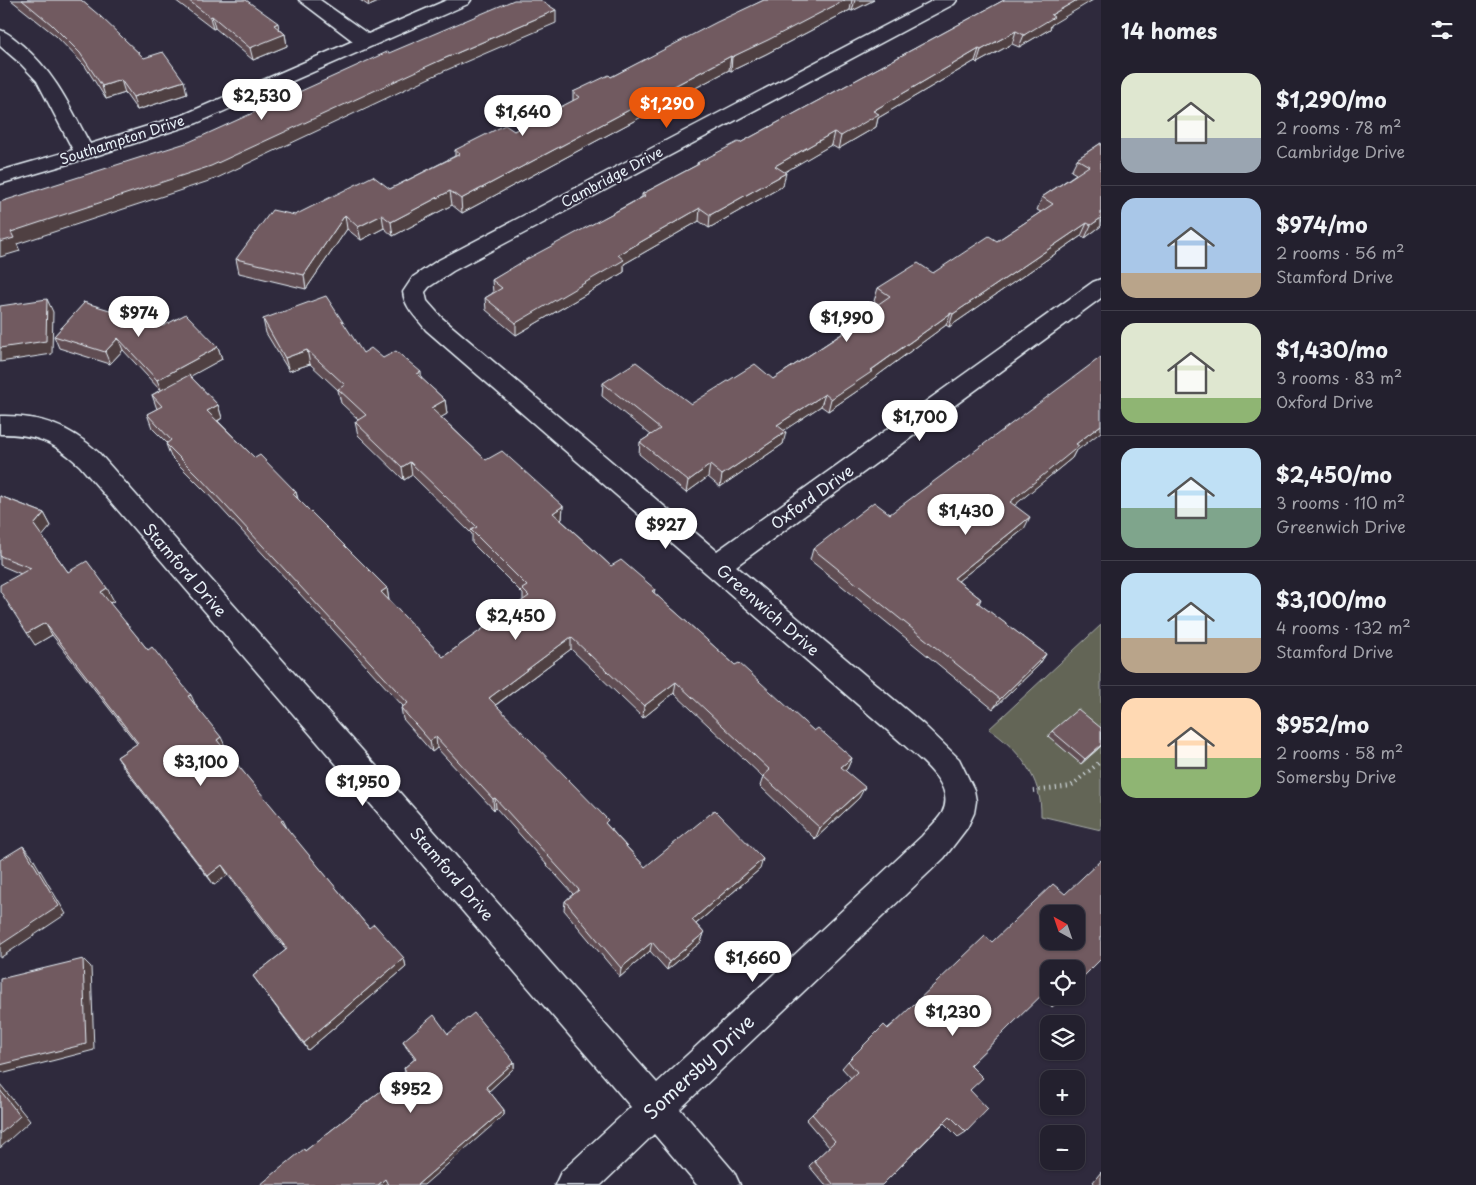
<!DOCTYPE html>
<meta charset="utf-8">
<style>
:root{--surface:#23202e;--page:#2b2836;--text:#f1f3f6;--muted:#a3a3aa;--line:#403e4a;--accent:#ea580c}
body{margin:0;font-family:"Playpen Sans",sans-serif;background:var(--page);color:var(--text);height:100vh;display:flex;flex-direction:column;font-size:19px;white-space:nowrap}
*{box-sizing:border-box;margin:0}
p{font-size:16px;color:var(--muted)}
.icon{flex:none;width:28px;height:28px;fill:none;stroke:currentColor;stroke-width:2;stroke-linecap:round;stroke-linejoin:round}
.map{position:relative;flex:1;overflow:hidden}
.panel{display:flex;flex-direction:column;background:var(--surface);width:375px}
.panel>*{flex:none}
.needle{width:32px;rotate:320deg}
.tools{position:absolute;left:1040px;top:905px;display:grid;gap:10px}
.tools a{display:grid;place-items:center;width:45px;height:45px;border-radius:10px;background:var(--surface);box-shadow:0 1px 4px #0004,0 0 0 1px var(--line);font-size:25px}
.price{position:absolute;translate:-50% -42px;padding:0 11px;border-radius:18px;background:#fff;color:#222;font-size:16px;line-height:32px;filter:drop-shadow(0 1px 2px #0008)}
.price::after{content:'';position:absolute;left:50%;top:30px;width:15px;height:11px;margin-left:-8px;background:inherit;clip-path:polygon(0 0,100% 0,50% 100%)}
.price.current{background:var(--accent);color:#fff}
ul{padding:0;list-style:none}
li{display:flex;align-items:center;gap:15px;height:125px;padding:0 20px}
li+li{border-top:1px solid var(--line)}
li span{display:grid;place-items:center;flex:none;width:140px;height:100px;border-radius:15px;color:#555}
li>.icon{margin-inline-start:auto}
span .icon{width:60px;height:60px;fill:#fffc;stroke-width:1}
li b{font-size:21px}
h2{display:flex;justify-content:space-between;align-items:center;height:60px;padding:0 20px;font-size:21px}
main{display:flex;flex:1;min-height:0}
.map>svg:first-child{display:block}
.green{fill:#636557;stroke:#a6aba8}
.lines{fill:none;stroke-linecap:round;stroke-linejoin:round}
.street-casing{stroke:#e8f1f8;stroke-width:3}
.path{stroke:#e8f1f8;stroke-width:4;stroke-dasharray:1 4.5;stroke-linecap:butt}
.street{fill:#2f2a3d;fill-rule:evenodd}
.wall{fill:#614d53;stroke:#e8f1f8}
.shaded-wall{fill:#4f3f43;stroke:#e8f1f8}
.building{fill:#715a60;stroke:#e8f1f8;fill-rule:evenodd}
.labels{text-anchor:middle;stroke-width:4;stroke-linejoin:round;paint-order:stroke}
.far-street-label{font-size:14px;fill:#e8f1f8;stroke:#2f2a3d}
.street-label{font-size:16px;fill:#e8f1f8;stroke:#2f2a3d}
.near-street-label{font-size:19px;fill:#e8f1f8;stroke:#2f2a3d}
</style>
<main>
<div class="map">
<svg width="1101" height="1185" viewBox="0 0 1101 1185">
<rect width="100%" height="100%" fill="#2f2a3d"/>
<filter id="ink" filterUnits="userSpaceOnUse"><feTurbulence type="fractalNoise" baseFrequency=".02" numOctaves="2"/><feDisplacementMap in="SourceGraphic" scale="10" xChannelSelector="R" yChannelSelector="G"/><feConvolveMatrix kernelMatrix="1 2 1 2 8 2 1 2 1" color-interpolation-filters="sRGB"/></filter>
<g filter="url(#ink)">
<!-- green -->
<path class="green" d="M1101 625V830L1041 816C1042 778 1019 750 989 729Z"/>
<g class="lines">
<defs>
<path id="street" d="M299 0H320L368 34 447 0H471L468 4 197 123 92 157 0 184V171L73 150 37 81 21 64 0 46V30C9 33 15 39 22 45 56 74 70 107 90 144L183 115 353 41Z
M934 0H957L954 4 453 271 429 287 425 292 427 301 442 318 717 551 1093 282 1101 279V298L736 566 924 725 959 759 974 790 976 801 974 813 967 828 944 858 680 1109 734 1172 740 1185H697L654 1134 601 1185H555L561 1172 631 1107 80 466C53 441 36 434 0 434V416C39 415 69 426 98 452L657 1083 922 836C928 829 937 821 942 813 957 786 919 759 902 743L426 330C416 317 405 308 403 292L413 277 437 261Z"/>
</defs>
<!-- street casing -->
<use href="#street" class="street-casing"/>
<!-- path -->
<path class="path" d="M1034 791 1071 786 1101 761"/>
<!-- street -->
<use href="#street" class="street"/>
</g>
<!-- wall -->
<path class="wall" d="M11 0H81L144 58 187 94 137 110 125 93 106 99 85 66 56 36Z
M175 0H246L285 34 287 46 253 60 215 28 213 29Z
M360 0H383L369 6Z
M764 0H874L852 11 850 10 766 54 731 71 729 70 462 213 452 205 393 236 384 228 361 240 347 229 306 289 239 273 236 259 295 215 390 189 455 156V150L514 131 573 101V92L611 77Z
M1004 0 1051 25 1050 29 1019 47 1012 44 977 63 975 61 878 118 876 127 838 149 831 145 784 172 783 186 709 228 699 221 624 264V272L516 335 486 310 485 298 493 293 492 280 642 197V194L697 165V163L740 143Z
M1101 143V226L1085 238 1081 236 949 327 946 325 870 381 869 383 828 411 821 406 784 430 783 444 720 487 708 477 686 493 639 454 640 442 651 435 602 396 603 383 691 404 773 379 843 333 844 328 879 304 874 301 878 288 933 273 997 241 1041 212 1037 210 1042 197 1076 174 1071 171 1077 159Z
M83 302 218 347 222 359 190 376 218 405 222 418 218 421 255 458 296 492 298 499 387 588 389 601 443 657 523 601V594L472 543V534L412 475 404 480 358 435 355 422 359 420 341 403 338 390 310 364 289 371 266 333 263 319 363 353 383 358 421 378 445 400 447 414 441 417 486 460 563 506 562 519 561 520 611 566 655 589 654 593 735 665 814 731 852 758 847 769 845 770 859 798 815 839 760 786 763 777 674 693 643 718 571 649 496 705 608 826 645 867 760 869 696 924 704 933 701 942 667 970 650 951 620 977 564 910 565 901 573 894 496 808 494 810 437 748 432 752 403 719 401 708 403 706 206 492 171 457 166 444 167 443 152 428 147 414 157 409 152 395 160 390 123 350 110 364 59 348 54 336 84 304Z
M1075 452 1072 458 1014 505 1024 529 958 581 981 599 979 604 1046 654 1039 665 993 709 810 560 813 549 890 514Z
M0 496 44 513 51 526 42 536 68 572 114 601 109 603 148 650 196 706 226 748 225 749 287 829 369 928 404 958 406 967 308 1050 253 976 286 950 228 875 214 885 124 768 117 757 137 744 52 635 35 645 21 574 0 565Z
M1101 728V746L1081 764 1048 736 1052 731Z
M992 942 1049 969V996H1065L1052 1007 1041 995 970 1065V1090L966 1132 958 1137 944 1123 882 1185H825L809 1166 829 1147 806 1120 812 1114 851 1078 842 1068 848 1061Z
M448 1034 514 1062V1068L489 1091 504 1110V1115L386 1185 305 1151 405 1072 404 1068 415 1059 406 1047 403 1041Z
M1101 1172V1185H1096L1093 1182Z"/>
<!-- shaded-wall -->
<path class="shaded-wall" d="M368 0H383L369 6Z
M845 0H852L850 10 766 54 731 71 732 57Z
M855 0H874L852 11Z
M1077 0H1093L1051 25 1050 29 1019 47 1024 35 1051 15Z
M556 10V23L442 72 215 179 17 244 20 251 0 257V242L11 232 441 60Z
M212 16 215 28 213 29 210 17Z
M278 23 280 35 285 34 287 46 253 60 250 48 274 25Z
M1016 31 1012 44 977 63 981 50Z
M979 49 975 61 878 118 876 127 838 149 841 136 873 111Z
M731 56 729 70 462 213 461 199Z
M121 80 125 93 106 99 102 86Z
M184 81 187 94 137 110 133 97Z
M834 132 831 145 773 179 775 166Z
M786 173 783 186 709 228 710 215Z
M450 191 452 205 393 236 391 222Z
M700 208 699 221 624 264V272L516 335V323L618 255Z
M345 215 347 229 306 289 304 275Z
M382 215 384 228 361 240 358 227Z
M1101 218V226L1085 238 1091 225Z
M1087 223 1081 236 949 327 953 314Z
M47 299 53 312 52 354 0 362V348Z
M951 313 946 325 870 381 869 383 828 411 831 399Z
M118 338 123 350 110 364 105 352Z
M218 347 222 359 162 392 157 380Z
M307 350 310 364 289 371 285 358Z
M421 372 422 386 417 374Z
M825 394 821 406 774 437 777 425Z
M445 400 447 414 433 422 431 408Z
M218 405 222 418 212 424 207 411Z
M1101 425V432L1075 452 1072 458 1004 514 1010 502 1076 444Z
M786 432 783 444 720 487 722 475Z
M410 462 412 475 404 480 402 467Z
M710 465 708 477 686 493 688 481Z
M296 492 299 505 293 494Z
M563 506 562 519 552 526 553 513Z
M44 513 51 526 41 538 34 525Z
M1030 517 1024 529 948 589 954 578Z
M107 588 114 601 107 604 101 592Z
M387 588 389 601 381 592Z
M45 623 52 635 35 645 27 633Z
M571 637V649L490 709 489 698Z
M1046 654 1039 665 993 709 1000 699Z
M676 682 674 693 643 718 644 706Z
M191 695 196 706 194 708 188 696Z
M221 737 226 748 223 751 217 740Z
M436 737 437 748 432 752 430 741Z
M1101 745V746L1081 764 1085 759Z
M852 758 847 769 837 778 841 767Z
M865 787 859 798 815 839 820 828Z
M495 798 496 808 494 810 493 799Z
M283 820 288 830 281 821Z
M23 846 31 855 66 914 0 958V945Z
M763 859 760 869 690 929 692 920Z
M222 865 228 875 214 885 208 876Z
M704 933 701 942 667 970 669 962Z
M652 942 650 951 620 977 621 968Z
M404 958 406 967 308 1050 304 1043Z
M83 959 91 967 94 1050 5 1073 0 1070V1065Z
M514 1062V1068L487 1093 486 1087Z
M0 1084 30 1121 0 1148Z
M504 1110V1115L424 1185H417Z
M385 1179 388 1183 386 1185H378Z"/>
<!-- building -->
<path class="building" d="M22 0H81L100 16 144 58 163 52 184 81 133 97 121 80 102 86 80 53 51 24Z
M188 0H246L278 23 274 25 285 34 250 48 212 16 210 17Z
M514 0H540L556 10 441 60 211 166 11 232 14 238 0 242V202L189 142 387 52 389 53Z
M764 0H845L768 40 732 57 731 56 461 199 450 191 391 222 382 215 358 227 345 215 304 275 236 259 272 210 295 215 373 176 390 189 460 154 455 150 505 125 514 131 580 97 573 92 609 75 611 77 717 22Z
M1004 0H1077L1051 15 1054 17 1024 35 1016 31 981 50 979 49 873 111 879 114 841 136 834 132 775 166 786 173 710 215 700 208 618 255 624 260 516 323 485 298 502 288 492 280 527 259 645 196 642 194 699 164 697 163 738 142 740 143Z
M1101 143V218L1091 225 1087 223 953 314 951 313 871 370 873 371 831 399 825 394 777 425 786 432 722 475 710 465 688 481 640 442 660 429 603 383 636 362 691 404 755 364 773 379 848 330 844 328 890 296 878 288 918 263 933 273 989 236 997 241 1053 204 1042 197 1089 166 1077 159Z
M326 296 363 353 371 348 383 358 396 351 421 372 417 374 445 400 431 408 486 460 502 451 563 506 553 513 611 566 621 560 655 589 652 591 735 665 739 663 814 731 818 728 852 758 841 767 865 787 820 828 763 776 770 770 676 682 644 706 571 637 489 698 608 820 605 823 645 867 715 810 763 859 692 920 704 933 669 962 652 942 621 968 565 901 579 890 495 798 493 799 436 737 430 741 401 708 408 703 201 479 166 444 171 440 147 414 162 406 152 395 189 375 218 405 207 411 255 458 260 455 296 492 293 494 387 588 381 592 443 657 529 596 522 589 527 586 471 530 477 527 410 462 402 467 355 422 366 415 338 389 345 385 307 350 285 358 263 319Z
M47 299 46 341 0 348V306Z
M83 302 163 326 186 314 218 347 157 380 118 338 105 352 54 336 84 303Z
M1101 357V425L1076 444 1079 446 1010 502 1030 517 954 578 981 599 977 602 1046 654 1000 699 813 549 874 502 890 514Z
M0 496 44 513 34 525 68 572 87 561 107 588 101 592 148 650 152 647 191 695 188 696 221 737 217 740 283 820 281 821 369 928 374 924 404 958 304 1043 253 976 287 949 222 865 208 876 117 757 138 743 45 623 27 633 0 591V585L31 568 0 556Z
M1078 709 1101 728V745L1085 759 1052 731Z
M23 846 59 906 0 945V860Z
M1101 860V959L1076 984V969H1049V988L970 1065 983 1078 970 1090 988 1109 966 1132 950 1116 882 1185H834L814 1161 835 1141 812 1114 857 1072 848 1061 884 1025 888 1029 985 936 992 942 1053 884 1065 894ZM1049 914H1076V941H1049Z
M83 959 86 1044 0 1065V979Z
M1059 996H1065L1062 999Z
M474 1013 514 1062 486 1087 504 1110 417 1185H388L385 1179 378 1185H260L304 1149 305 1151 406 1071 404 1068 416 1058 403 1041 434 1015 448 1034Z
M0 1090 20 1116 0 1134Z"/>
</g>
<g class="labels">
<!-- far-street labels -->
<g class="far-street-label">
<text transform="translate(122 140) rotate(-18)" y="5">Southampton Drive</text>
<text transform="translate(612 177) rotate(-28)" y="5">Cambridge Drive</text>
</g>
<!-- street labels -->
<g class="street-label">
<text transform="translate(812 497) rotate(-36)" y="6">Oxford Drive</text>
<text transform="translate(185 570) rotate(49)" y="6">Stamford Drive</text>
<text transform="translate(768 610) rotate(41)" y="6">Greenwich Drive</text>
<text transform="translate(452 874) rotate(49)" y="6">Stamford Drive</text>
</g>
<!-- near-street labels -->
<g class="near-street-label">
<text transform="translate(699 1067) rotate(-43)" y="7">Somersby Drive</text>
</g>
</g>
</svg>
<div class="tools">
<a><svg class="needle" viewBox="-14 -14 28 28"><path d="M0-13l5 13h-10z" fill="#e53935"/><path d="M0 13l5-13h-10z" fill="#a3a3aa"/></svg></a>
<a><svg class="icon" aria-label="locate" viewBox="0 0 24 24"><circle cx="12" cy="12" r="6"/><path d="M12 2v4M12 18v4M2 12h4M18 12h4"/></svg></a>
<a><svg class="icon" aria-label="layers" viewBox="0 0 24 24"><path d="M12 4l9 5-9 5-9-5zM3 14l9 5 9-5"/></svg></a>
<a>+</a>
<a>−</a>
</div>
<b class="price" style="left:262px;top:121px">$2,530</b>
<b class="price current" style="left:667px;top:129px">$1,290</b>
<b class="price" style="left:523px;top:137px">$1,640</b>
<b class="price" style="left:139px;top:338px">$974</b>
<b class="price" style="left:847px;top:343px">$1,990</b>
<b class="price" style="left:920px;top:442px">$1,700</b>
<b class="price" style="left:966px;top:536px">$1,430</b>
<b class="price" style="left:666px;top:550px">$927</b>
<b class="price" style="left:516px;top:641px">$2,450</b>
<b class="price" style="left:201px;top:787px">$3,100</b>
<b class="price" style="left:363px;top:807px">$1,950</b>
<b class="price" style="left:753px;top:983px">$1,660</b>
<b class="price" style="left:953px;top:1037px">$1,230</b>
<b class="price" style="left:411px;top:1114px">$952</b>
</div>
<section class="panel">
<h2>14 homes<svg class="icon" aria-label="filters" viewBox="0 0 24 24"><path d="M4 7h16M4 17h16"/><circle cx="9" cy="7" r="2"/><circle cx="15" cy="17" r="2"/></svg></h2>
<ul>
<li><span style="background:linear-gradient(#dfe7d0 65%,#9aa5b1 0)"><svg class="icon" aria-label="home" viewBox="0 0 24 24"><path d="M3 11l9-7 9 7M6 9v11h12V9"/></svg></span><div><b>$1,290/mo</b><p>2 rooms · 78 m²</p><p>Cambridge Drive</p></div></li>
<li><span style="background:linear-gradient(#a9c7e8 75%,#b9a48a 0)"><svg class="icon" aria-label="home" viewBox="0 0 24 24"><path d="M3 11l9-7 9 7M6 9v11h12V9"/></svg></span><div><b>$974/mo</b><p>2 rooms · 56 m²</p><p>Stamford Drive</p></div></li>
<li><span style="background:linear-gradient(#dfe7d0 75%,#8fb573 0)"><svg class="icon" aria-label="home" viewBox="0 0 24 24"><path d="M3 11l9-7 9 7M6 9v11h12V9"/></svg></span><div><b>$1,430/mo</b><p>3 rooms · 83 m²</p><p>Oxford Drive</p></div></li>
<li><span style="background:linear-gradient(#bfe0f5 60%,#7fa58c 0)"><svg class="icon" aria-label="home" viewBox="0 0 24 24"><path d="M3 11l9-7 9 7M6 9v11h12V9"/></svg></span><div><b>$2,450/mo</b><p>3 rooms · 110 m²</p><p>Greenwich Drive</p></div></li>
<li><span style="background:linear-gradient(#bfe0f5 65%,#b9a48a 0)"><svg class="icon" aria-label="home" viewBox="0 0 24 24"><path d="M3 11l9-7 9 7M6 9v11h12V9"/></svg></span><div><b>$3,100/mo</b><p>4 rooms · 132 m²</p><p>Stamford Drive</p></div></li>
<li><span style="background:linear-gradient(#ffd9b3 60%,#8fb573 0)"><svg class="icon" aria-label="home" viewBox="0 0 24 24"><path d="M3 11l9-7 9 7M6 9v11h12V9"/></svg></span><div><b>$952/mo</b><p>2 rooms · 58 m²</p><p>Somersby Drive</p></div></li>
</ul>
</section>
</main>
